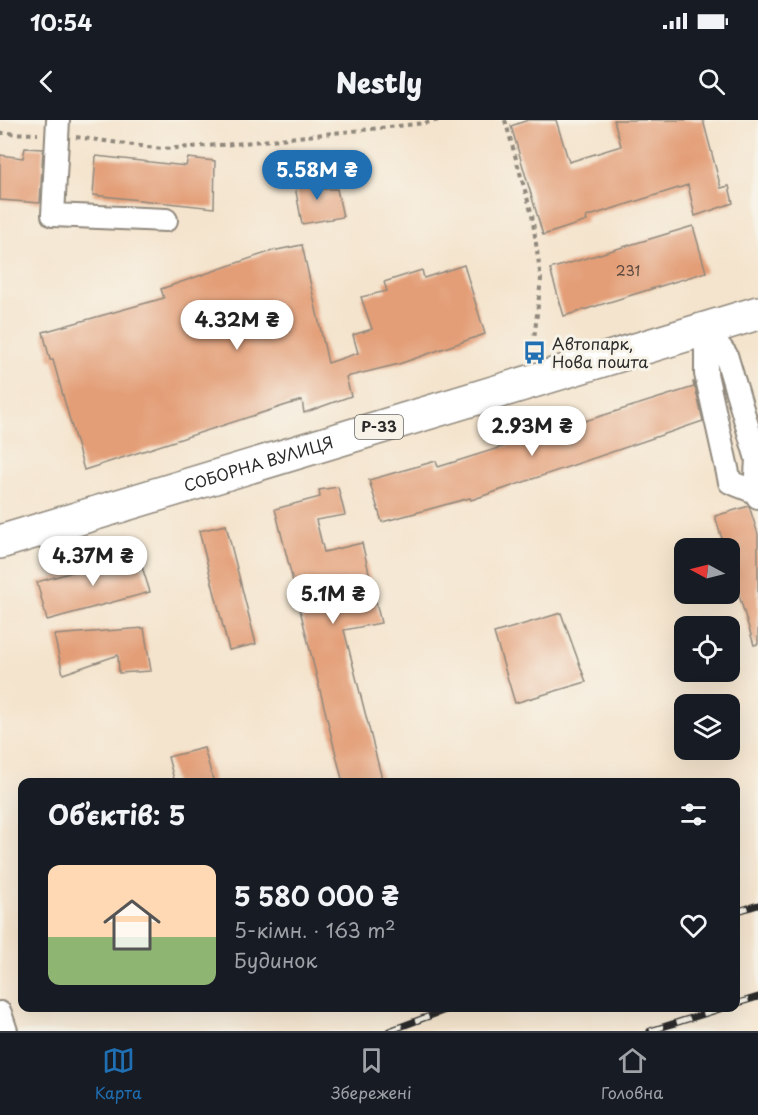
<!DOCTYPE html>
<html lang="uk">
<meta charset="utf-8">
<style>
:root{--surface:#171b24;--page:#20242c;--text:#f1f3f6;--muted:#9ea1a6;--line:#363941;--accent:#1f6fb2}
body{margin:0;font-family:"Playpen Sans",sans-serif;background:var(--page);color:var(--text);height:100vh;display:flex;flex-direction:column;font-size:22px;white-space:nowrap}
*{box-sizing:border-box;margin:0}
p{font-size:20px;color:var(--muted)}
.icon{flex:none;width:33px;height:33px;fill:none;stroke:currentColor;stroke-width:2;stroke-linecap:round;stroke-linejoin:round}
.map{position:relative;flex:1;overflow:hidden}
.details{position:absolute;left:18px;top:658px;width:722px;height:234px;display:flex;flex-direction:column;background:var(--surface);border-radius:12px;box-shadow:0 6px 24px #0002}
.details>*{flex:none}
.needle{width:39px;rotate:277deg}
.buttons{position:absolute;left:674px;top:418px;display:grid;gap:12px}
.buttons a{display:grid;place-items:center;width:66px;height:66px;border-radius:12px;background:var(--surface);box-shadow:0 6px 24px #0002;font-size:30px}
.price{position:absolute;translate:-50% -51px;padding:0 14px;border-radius:21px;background:#fff;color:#222;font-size:20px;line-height:39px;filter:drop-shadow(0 2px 3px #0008)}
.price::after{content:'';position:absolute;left:50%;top:36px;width:18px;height:14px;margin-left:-9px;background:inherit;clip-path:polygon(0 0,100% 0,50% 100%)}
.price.selected{background:var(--accent);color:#fff}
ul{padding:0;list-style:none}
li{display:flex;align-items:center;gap:18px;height:150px;padding:0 30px}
li span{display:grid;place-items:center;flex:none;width:168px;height:120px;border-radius:12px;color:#555}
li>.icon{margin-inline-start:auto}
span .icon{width:72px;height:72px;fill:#fffc;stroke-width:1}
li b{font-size:26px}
h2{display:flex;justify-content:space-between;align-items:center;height:72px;padding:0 30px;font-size:26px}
.status{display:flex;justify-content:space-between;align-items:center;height:42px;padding:0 30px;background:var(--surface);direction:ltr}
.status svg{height:16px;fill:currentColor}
header{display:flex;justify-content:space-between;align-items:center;height:78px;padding:0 30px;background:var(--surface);font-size:27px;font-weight:800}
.tabs{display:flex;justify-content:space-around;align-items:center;height:84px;border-top:2px solid var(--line);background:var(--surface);font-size:16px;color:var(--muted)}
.tabs a{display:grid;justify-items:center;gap:3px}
.tabs .selected{color:var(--accent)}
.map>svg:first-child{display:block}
.building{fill:#e39e77}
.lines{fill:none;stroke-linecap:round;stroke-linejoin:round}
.minor-casing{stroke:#90887c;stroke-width:26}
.primary-casing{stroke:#90887c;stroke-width:36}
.path{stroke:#90887c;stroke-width:4;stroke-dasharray:4.5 4.5;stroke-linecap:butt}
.minor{stroke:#fff;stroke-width:22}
.primary{stroke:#fff;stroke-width:33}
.rail-casing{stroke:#2b2b2b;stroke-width:7}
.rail{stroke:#f7f3e8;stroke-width:4.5;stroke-dasharray:14;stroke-linecap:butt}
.labels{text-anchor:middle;stroke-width:6;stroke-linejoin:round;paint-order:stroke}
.number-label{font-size:14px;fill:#59483e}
.shield{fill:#f7f3e8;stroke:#686764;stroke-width:1.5}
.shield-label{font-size:15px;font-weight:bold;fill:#2b2b2b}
.poi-label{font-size:16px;fill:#2b2b2b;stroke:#f7f3e8;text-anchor:start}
.street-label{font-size:16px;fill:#2b2b2b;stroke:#f7f3e8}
</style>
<div class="status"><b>10:54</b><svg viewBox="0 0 49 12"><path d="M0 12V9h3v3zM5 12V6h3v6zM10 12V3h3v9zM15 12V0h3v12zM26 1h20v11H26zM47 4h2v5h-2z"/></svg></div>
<header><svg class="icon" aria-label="back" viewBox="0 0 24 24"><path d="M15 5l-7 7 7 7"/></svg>Nestly<svg class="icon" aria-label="search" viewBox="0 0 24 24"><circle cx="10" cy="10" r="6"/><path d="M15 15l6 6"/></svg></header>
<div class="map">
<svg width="758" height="911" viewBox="0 0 758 911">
<rect width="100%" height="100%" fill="#f7f3e8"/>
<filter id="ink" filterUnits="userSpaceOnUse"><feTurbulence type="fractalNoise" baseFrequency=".0167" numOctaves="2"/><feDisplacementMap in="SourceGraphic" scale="12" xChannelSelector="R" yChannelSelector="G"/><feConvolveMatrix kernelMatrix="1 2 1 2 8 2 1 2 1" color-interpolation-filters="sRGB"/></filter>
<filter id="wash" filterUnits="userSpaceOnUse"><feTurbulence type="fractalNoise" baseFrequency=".008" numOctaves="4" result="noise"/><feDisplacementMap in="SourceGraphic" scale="24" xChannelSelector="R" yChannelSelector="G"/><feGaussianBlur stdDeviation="1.35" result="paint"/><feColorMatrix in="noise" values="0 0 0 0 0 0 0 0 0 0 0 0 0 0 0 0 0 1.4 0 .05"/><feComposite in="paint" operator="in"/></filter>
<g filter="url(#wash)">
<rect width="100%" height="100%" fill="#f4e4cd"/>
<g id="blocks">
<!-- building -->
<path class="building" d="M528 0H556L569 42 621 26 614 0H703L721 68 729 66 733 83 695 96 688 65 586 97 587 101 543 115 511 6Z
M25 28 43 29 40 83 0 80V35L23 38Z
M96 36 186 46 188 38 215 41 214 88 93 75Z
M317 55 319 69H337L343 97 302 104 294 61Z
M693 106 706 152 564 196 550 149Z
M302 125 328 243 358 233 353 215 372 209 361 177 387 171 384 162 422 150 424 158 464 145 485 214 399 244 346 257 351 276 304 293 302 280 84 350 53 240H50L43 212 164 178 161 169 272 131Z
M693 262H694L703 301 471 380 470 378 382 402 369 360 436 341 438 347 694 267Z
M338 367 345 395 316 400 324 432 362 423 381 503 344 510 383 663H343L275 389 320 377 319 370Z
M749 386 758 414V524L754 525 729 442V429H725L715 396Z
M226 405 256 524 229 530 199 411Z
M138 434 150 472 47 500 37 462Z
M561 493 586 562 515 583 494 513Z
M144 508 151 551 119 553 118 535 63 554 54 515Z
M204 628 214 663H175L168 637Z"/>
</g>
</g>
<g filter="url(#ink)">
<use href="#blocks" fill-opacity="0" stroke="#90887c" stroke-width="1.5"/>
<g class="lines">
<defs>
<path id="minor" d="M58 0 53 95 166 100
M706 209V254L730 362 755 372
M706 209 726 235 757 339 755 372 758 377
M0 893 6 911"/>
<g id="primary">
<path id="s1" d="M0 422 758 193"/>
</g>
</defs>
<!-- minor casing -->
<use href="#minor" class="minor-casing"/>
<!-- primary casing -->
<use href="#primary" class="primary-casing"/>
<!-- path -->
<path class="path" d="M505 0 532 95 541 159 534 220
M0 13 38 14
M76 17 162 29 234 24 425 3 440 0"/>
<!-- minor -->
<use href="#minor" class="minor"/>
<!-- primary -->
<use href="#primary" class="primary"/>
<defs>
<path id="rail" d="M735 792 758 785
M735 884 758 877
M389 911 451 888
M650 911 723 888"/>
</defs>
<!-- rail casing -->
<use href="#rail" class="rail-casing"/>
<!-- rail -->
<use href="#rail" class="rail"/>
</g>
</g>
<!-- icons -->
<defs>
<symbol id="bus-bare" viewBox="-9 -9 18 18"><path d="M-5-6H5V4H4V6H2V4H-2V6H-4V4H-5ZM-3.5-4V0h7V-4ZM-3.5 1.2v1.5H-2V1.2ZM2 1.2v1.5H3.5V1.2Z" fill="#1f6fb2" stroke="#f7f3e8" stroke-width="2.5" paint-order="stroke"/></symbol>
</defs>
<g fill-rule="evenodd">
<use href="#bus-bare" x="518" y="216" width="33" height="33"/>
</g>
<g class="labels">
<!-- number labels -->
<g class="number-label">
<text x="628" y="156">231</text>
</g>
<!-- shield labels -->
<rect class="shield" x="355" y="295" width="48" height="24" rx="4.5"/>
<g class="shield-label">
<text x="379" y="312">Р-33</text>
</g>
<!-- poi labels -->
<g class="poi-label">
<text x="552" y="230">Автопарк,<tspan x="552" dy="18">Нова пошта</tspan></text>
</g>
<!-- street labels -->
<g class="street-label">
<text dy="6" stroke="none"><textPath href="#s1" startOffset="270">СОБОРНА ВУЛИЦЯ</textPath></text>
</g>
</g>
</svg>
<div class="buttons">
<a><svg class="needle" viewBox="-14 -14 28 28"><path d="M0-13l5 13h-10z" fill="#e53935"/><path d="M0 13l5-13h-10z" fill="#9ea1a6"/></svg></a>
<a><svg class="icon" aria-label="locate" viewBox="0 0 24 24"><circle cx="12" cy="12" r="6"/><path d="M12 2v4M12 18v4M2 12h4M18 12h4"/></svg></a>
<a><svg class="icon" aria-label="layers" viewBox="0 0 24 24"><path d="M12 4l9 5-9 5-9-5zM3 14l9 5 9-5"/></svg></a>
</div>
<b class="price selected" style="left:317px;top:81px">5.58M ₴</b>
<b class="price" style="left:237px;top:231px">4.32M ₴</b>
<b class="price" style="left:532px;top:337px">2.93M ₴</b>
<b class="price" style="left:93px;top:467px">4.37M ₴</b>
<b class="price" style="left:333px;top:505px">5.1M ₴</b>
<section class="details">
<h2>Об’єктів: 5<svg class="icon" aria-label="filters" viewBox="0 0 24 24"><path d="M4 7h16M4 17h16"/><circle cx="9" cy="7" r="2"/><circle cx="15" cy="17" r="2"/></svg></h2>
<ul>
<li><span style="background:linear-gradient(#ffd9b3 60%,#8fb573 0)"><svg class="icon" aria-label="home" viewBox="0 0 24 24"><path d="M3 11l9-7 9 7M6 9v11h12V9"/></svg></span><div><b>5 580 000 ₴</b><p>5-кімн. · 163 m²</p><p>Будинок</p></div><svg class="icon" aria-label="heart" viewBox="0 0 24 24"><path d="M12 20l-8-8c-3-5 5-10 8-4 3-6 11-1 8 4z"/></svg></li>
</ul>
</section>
</div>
<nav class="tabs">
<a class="selected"><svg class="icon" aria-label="map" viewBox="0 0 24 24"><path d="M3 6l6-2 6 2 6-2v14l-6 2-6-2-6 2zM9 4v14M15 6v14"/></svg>Карта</a>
<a><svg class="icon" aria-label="saved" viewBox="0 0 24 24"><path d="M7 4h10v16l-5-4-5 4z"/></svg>Збережені</a>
<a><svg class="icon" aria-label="home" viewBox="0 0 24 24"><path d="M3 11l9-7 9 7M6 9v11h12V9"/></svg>Головна</a>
</nav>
